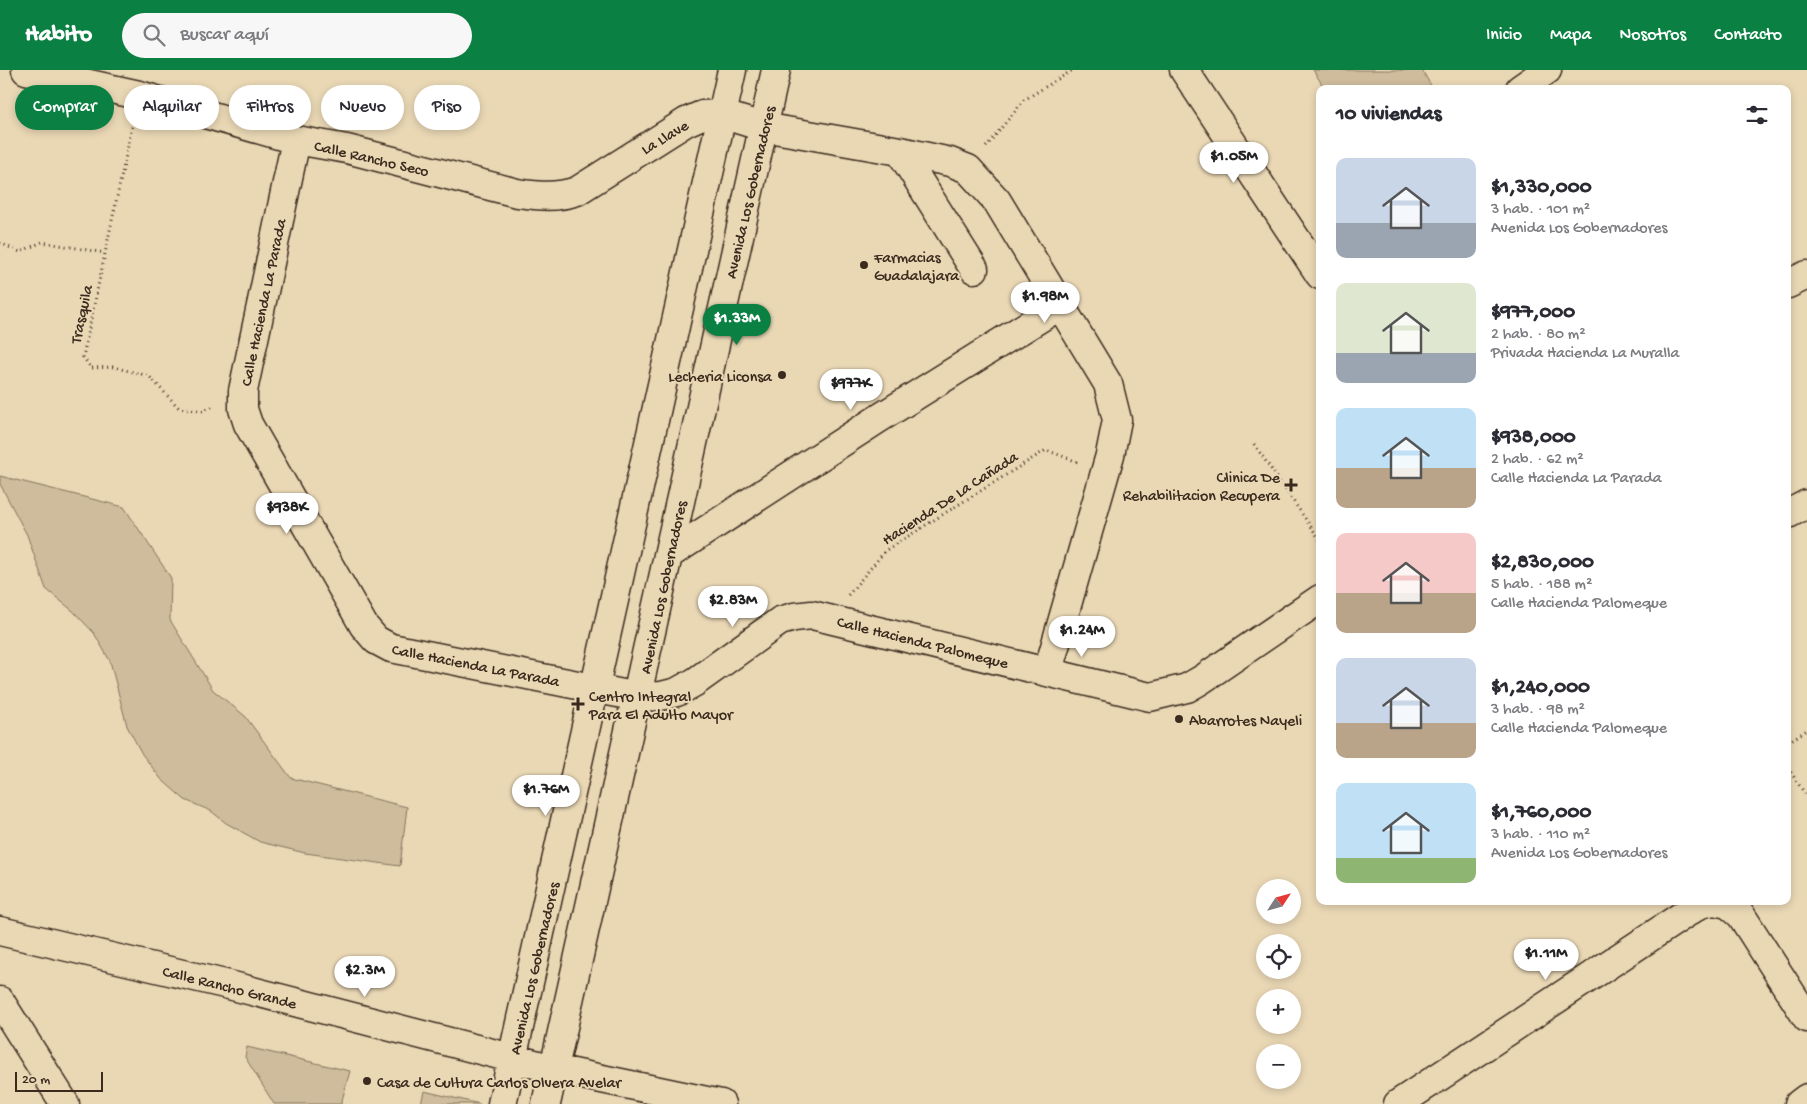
<!DOCTYPE html>
<html lang="es">
<meta charset="utf-8">
<style>
:root{--surface:#fff;--page:#f7f7f7;--text:#2b2b33;--muted:#7c7c81;--accent:#0b8043}
body{margin:0;font-family:"Gochi Hand",sans-serif;background:var(--page);color:var(--text);height:100vh;display:flex;flex-direction:column;font-size:19px;white-space:nowrap}
*{box-sizing:border-box;margin:0}
p{font-size:16px;color:var(--muted)}
.icon{flex:none;width:28px;height:28px;fill:none;stroke:currentColor;stroke-width:2;stroke-linecap:round;stroke-linejoin:round}
.map{position:relative;flex:1;overflow:hidden}
.sheet{position:absolute;left:1316px;top:15px;width:475px;height:820px;display:flex;flex-direction:column;background:var(--surface);border-radius:10px;box-shadow:0 2px 8px #0003}
.sheet>*{flex:none}
.top-card{position:absolute;left:15px;top:15px;width:475px;height:45px;display:flex;gap:10px}
.needle{width:32px;rotate:54deg}
.fabs{position:absolute;left:1256px;top:809px;display:grid;gap:10px}
.fabs a{display:grid;place-items:center;width:45px;height:45px;border-radius:50%;background:var(--surface);box-shadow:0 2px 8px #0003;font-size:25px}
.scale{position:absolute;left:15px;bottom:12px;width:88px;box-sizing:border-box;padding-left:5px;border:2px solid #3b2a1e;border-top:0;font-size:14px;line-height:18px;white-space:nowrap;color:#3b2a1e;-webkit-text-stroke:4px #ead8b5;paint-order:stroke}
.price{position:absolute;translate:-50% -42px;padding:0 11px;border-radius:18px;background:#fff;color:#222;font-size:16px;line-height:32px;filter:drop-shadow(0 1px 2px #0008)}
.price::after{content:'';position:absolute;left:50%;top:30px;width:15px;height:11px;margin-left:-8px;background:inherit;clip-path:polygon(0 0,100% 0,50% 100%)}
.price.on{background:var(--accent);color:#fff}
ul{padding:0;list-style:none}
li{display:flex;align-items:center;gap:15px;height:125px;padding:0 20px}
li span{display:grid;place-items:center;flex:none;width:140px;height:100px;border-radius:10px;color:#555}
li>.icon{margin-inline-start:auto}
span .icon{width:60px;height:60px;fill:#fffc;stroke-width:1}
li b{font-size:21px}
h2{display:flex;justify-content:space-between;align-items:center;height:60px;padding:0 20px;font-size:21px}
.tag{padding:0 18px;border-radius:22px;background:var(--surface);box-shadow:0 2px 8px #0003;font-size:18px;line-height:45px}
.tag.on{background:var(--accent);color:#fff}
header{display:flex;align-items:center;gap:30px;box-sizing:border-box;height:70px;padding:0 25px;background:var(--accent);color:#fff}
header strong{font-size:24px}
nav{display:flex;gap:28px;margin-inline-start:auto;font-size:18px}
.search{width:350px;height:45px;background:var(--page);display:flex;align-items:center;gap:12px;box-sizing:border-box;padding:0 18px;border-radius:28px;color:var(--muted);font-size:19px}
.map>svg:first-child{display:block}
.green{fill:#cebc9c;stroke:#84735d}
.lines{fill:none;stroke-linecap:round;stroke-linejoin:round}
.minor-casing{stroke:#3b2a1e;stroke-width:31}
.path{stroke:#3b2a1e;stroke-width:3;stroke-dasharray:1 4;stroke-linecap:butt}
.minor{stroke:#ead8b5;stroke-width:28}
.poi-dot{fill:#3b2a1e;stroke:#ead8b5;stroke-width:2}
.labels{text-anchor:middle;stroke-width:4;stroke-linejoin:round;paint-order:stroke}
.street-label{font-size:16px;fill:#3b2a1e;stroke:#ead8b5}
.poi-label{font-size:16px;fill:#3b2a1e;stroke:#ead8b5;text-anchor:start}
</style>
<header>
<strong>Habito</strong>
<div class="search"><svg class="icon" aria-label="search" viewBox="0 0 24 24"><circle cx="10" cy="10" r="6"/><path d="M15 15l6 6"/></svg>Buscar aquí</div>
<nav><a>Inicio</a><a>Mapa</a><a>Nosotros</a><a>Contacto</a></nav>
</header>
<div class="map">
<svg width="1807" height="1034" viewBox="0 0 1807 1034">
<rect width="100%" height="100%" fill="#ead8b5"/>
<filter id="ink" filterUnits="userSpaceOnUse"><feTurbulence type="fractalNoise" baseFrequency=".02" numOctaves="2"/><feDisplacementMap in="SourceGraphic" scale="10" xChannelSelector="R" yChannelSelector="G"/><feConvolveMatrix kernelMatrix="1 2 1 2 8 2 1 2 1" color-interpolation-filters="sRGB"/></filter>
<g filter="url(#ink)">
<!-- green -->
<path class="green" d="M1313 0H1422L1433 19H1325Z
M0 406 124 437 171 508 170 550 213 620 245 646 291 708 407 737 400 796 305 783 260 772 226 753 211 741 185 730 161 709 142 684 127 656 110 591 94 563 73 541 46 519 27 465 0 414Z
M247 977 350 1001 341 1034H274L245 987Z
M424 1021 480 1034H421Z"/>
<g class="lines">
<defs>
<path id="minor" d="M26 0 139 25 296 70 347 79 517 123C539 126 556 128 577 121L686 52 702 45 721 44 763 57 900 81 950 92 968 99 997 131 1108 314 1117 350 1110 385 1048 601
M1184 0 1320 205
M1520 19 1547 0
M296 70 243 321V339L248 354 364 556 376 570 391 578 638 627 661 626 677 622 695 612 780 551 794 547 812 545 1150 627 1187 618 1201 610 1320 529
M900 81 974 199
M1788 214 1807 205
M1788 444 1807 434
M668 485 878 349 1059 236
M1714 831 1728 834 1741 845 1807 948
M0 861 229 915 554 999 721 1034
M0 931 65 1034
M502 1034 732 0
M546 1034 776 0
M1398 1034 1700 834 1713 831
M1799 1034 1807 1028"/>
</defs>
<!-- minor casing -->
<use href="#minor" class="minor-casing"/>
<!-- path -->
<path class="path" d="M133 52 83 287 91 298 113 297 149 306 179 338 204 341 215 335
M986 77 1024 30 1073 0
M0 173 20 182 42 172 105 183
M1254 374 1320 470
M848 525 886 480 1046 380 1078 392
M1788 672 1807 660
M1788 698 1807 727"/>
<!-- minor -->
<use href="#minor" class="minor"/>
</g>
</g>
<!-- markers -->
<g class="poi-dot">
<circle cx="864" cy="195" r="5"/>
<circle cx="782" cy="305" r="5"/>
<path d="M1288.5 407.5h5v5h5v5h-5v5h-5v-5h-5v-5h5z"/>
<path d="M575.5 626.5h5v5h5v5h-5v5h-5v-5h-5v-5h5z"/>
<circle cx="1179" cy="649" r="5"/>
<circle cx="367" cy="1011" r="5"/>
</g>
<g class="labels">
<!-- street labels -->
<g class="street-label">
<text transform="translate(664 66) rotate(-31)" y="6">La Llave</text>
<text transform="translate(372 87) rotate(13)" y="6">Calle Rancho Seco</text>
<text transform="translate(749 122) rotate(-77)" y="6">Avenida Los Gobernadores</text>
<text transform="translate(262 232) rotate(-78)" y="6">Calle Hacienda La Parada</text>
<text transform="translate(80 244) rotate(-78)" y="6">Trasquila</text>
<text transform="translate(949 427) rotate(-33)" y="6">Hacienda De La Cañada</text>
<text transform="translate(662 517) rotate(-78)" y="6">Avenida Los Gobernadores</text>
<text transform="translate(923 571) rotate(14)" y="6">Calle Hacienda Palomeque</text>
<text transform="translate(476 594) rotate(11)" y="6">Calle Hacienda La Parada</text>
<text transform="translate(533 898) rotate(-77)" y="6">Avenida Los Gobernadores</text>
<text transform="translate(230 916) rotate(14)" y="6">Calle Rancho Grande</text>
</g>
<!-- poi labels -->
<g class="poi-label">
<text x="874" y="192">Farmacias<tspan x="874" dy="18">Guadalajara</tspan></text>
<text x="772" y="311" text-anchor="end">Lecheria Liconsa</text>
<text x="1280" y="412" text-anchor="end">Clinica De<tspan x="1280" dy="18">Rehabilitacion Recupera</tspan></text>
<text x="589" y="631">Centro Integral<tspan x="589" dy="18">Para El Adulto Mayor</tspan></text>
<text x="1189" y="655">Abarrotes Nayeli</text>
<text x="377" y="1017">Casa de Cultura Carlos Olvera Avelar</text>
</g>
</g>
</svg>
<div class="fabs">
<a><svg class="needle" viewBox="-14 -14 28 28"><path d="M0-13l5 13h-10z" fill="#e53935"/><path d="M0 13l5-13h-10z" fill="#7c7c81"/></svg></a>
<a><svg class="icon" aria-label="locate" viewBox="0 0 24 24"><circle cx="12" cy="12" r="6"/><path d="M12 2v4M12 18v4M2 12h4M18 12h4"/></svg></a>
<a>+</a>
<a>−</a>
</div>
<div class="scale">20 m</div>
<b class="price" style="left:1234px;top:114px">$1.05M</b>
<b class="price" style="left:1045px;top:254px">$1.98M</b>
<b class="price on" style="left:737px;top:276px">$1.33M</b>
<b class="price" style="left:851px;top:341px">$977K</b>
<b class="price" style="left:287px;top:465px">$938K</b>
<b class="price" style="left:733px;top:558px">$2.83M</b>
<b class="price" style="left:1082px;top:588px">$1.24M</b>
<b class="price" style="left:546px;top:747px">$1.76M</b>
<b class="price" style="left:1546px;top:911px">$1.11M</b>
<b class="price" style="left:365px;top:928px">$2.3M</b>
<div class="top-card">
<a class="tag on">Comprar</a>
<a class="tag">Alquilar</a>
<a class="tag">Filtros</a>
<a class="tag">Nuevo</a>
<a class="tag">Piso</a>
</div>
<section class="sheet">
<h2>10 viviendas<svg class="icon" aria-label="filters" viewBox="0 0 24 24"><path d="M4 7h16M4 17h16"/><circle cx="9" cy="7" r="2"/><circle cx="15" cy="17" r="2"/></svg></h2>
<ul>
<li><span style="background:linear-gradient(#c9d6e8 65%,#9aa5b1 0)"><svg class="icon" aria-label="home" viewBox="0 0 24 24"><path d="M3 11l9-7 9 7M6 9v11h12V9"/></svg></span><div><b>$1,330,000</b><p>3 hab. · 101 m²</p><p>Avenida Los Gobernadores</p></div></li>
<li><span style="background:linear-gradient(#dfe7d0 70%,#9aa5b1 0)"><svg class="icon" aria-label="home" viewBox="0 0 24 24"><path d="M3 11l9-7 9 7M6 9v11h12V9"/></svg></span><div><b>$977,000</b><p>2 hab. · 80 m²</p><p>Privada Hacienda La Muralla</p></div></li>
<li><span style="background:linear-gradient(#bfe0f5 60%,#b9a48a 0)"><svg class="icon" aria-label="home" viewBox="0 0 24 24"><path d="M3 11l9-7 9 7M6 9v11h12V9"/></svg></span><div><b>$938,000</b><p>2 hab. · 62 m²</p><p>Calle Hacienda La Parada</p></div></li>
<li><span style="background:linear-gradient(#f6c9c9 60%,#b9a48a 0)"><svg class="icon" aria-label="home" viewBox="0 0 24 24"><path d="M3 11l9-7 9 7M6 9v11h12V9"/></svg></span><div><b>$2,830,000</b><p>5 hab. · 188 m²</p><p>Calle Hacienda Palomeque</p></div></li>
<li><span style="background:linear-gradient(#c9d6e8 65%,#b9a48a 0)"><svg class="icon" aria-label="home" viewBox="0 0 24 24"><path d="M3 11l9-7 9 7M6 9v11h12V9"/></svg></span><div><b>$1,240,000</b><p>3 hab. · 98 m²</p><p>Calle Hacienda Palomeque</p></div></li>
<li><span style="background:linear-gradient(#bfe0f5 75%,#8fb573 0)"><svg class="icon" aria-label="home" viewBox="0 0 24 24"><path d="M3 11l9-7 9 7M6 9v11h12V9"/></svg></span><div><b>$1,760,000</b><p>3 hab. · 110 m²</p><p>Avenida Los Gobernadores</p></div></li>
</ul>
</section>
</div>
